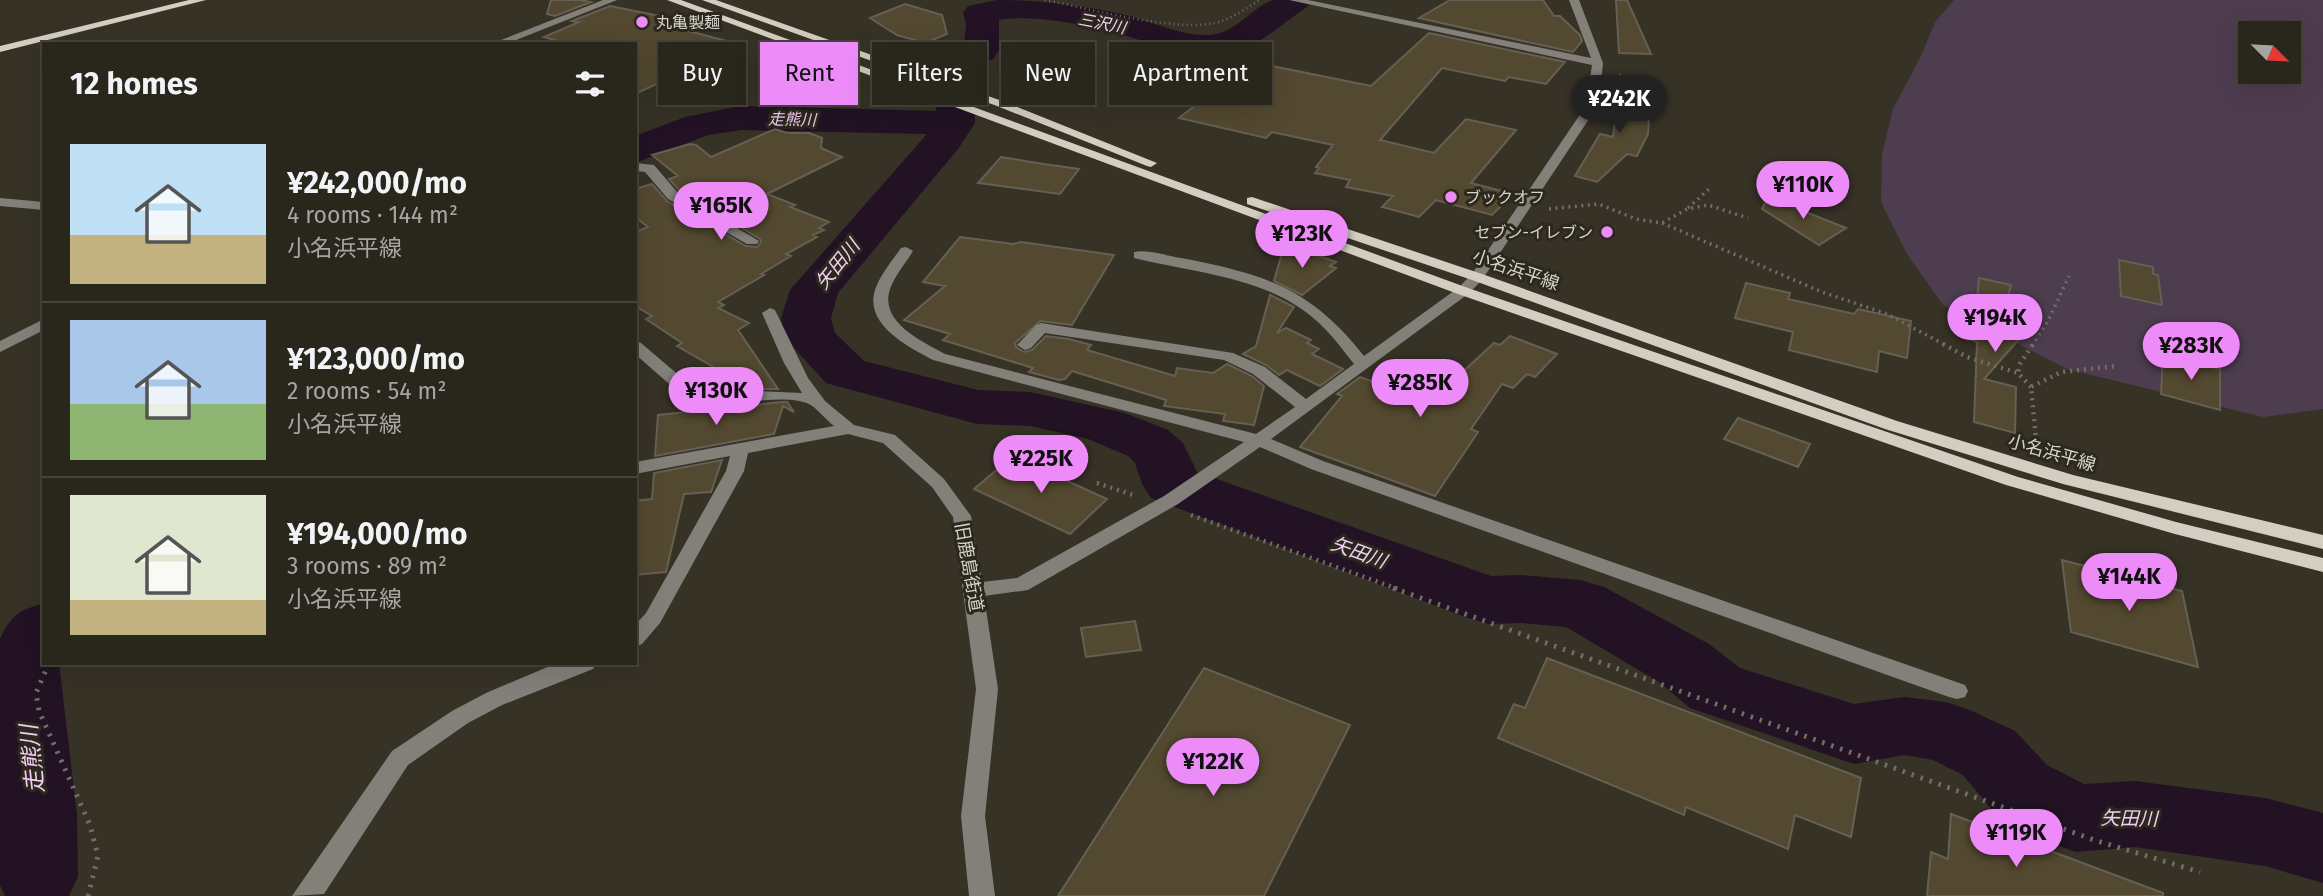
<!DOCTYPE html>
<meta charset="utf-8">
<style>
:root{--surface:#29261c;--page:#312e25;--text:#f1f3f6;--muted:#a5a5a3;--line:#45433b;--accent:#ed8cf9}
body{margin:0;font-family:"Fira Sans","Noto Sans JP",sans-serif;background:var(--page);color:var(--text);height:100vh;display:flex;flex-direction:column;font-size:26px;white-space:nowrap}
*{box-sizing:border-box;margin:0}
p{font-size:23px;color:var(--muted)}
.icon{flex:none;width:38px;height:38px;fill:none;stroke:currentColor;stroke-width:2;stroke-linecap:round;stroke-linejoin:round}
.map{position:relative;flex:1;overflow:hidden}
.side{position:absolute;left:42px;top:42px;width:595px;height:623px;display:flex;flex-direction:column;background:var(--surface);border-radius:0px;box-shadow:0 7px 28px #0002,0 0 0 2px var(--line)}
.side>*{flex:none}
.hud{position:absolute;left:658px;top:42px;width:665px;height:63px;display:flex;gap:14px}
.needle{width:46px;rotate:114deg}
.tools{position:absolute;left:2238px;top:21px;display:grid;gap:14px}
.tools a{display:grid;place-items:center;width:63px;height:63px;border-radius:0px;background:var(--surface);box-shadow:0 7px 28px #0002,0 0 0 2px var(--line);font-size:35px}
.price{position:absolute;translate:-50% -60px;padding:0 16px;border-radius:24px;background:var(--accent);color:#111;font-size:23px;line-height:46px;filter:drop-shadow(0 2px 4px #0008)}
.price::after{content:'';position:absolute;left:50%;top:42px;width:21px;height:16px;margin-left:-10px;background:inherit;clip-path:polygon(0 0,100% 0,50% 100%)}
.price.current{background:#222;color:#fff}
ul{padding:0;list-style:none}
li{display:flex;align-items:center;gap:21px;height:175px;padding:0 28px}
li+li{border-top:2px solid var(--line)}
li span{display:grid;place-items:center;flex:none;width:196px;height:140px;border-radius:0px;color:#555}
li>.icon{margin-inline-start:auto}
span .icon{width:84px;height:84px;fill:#fffc;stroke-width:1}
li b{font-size:30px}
h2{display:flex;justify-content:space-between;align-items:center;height:84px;padding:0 28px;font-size:30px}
.pill{padding:0 24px;border-radius:0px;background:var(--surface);box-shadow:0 7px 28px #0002,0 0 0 2px var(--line);font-size:24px;line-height:63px}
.pill.current{background:var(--accent);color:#111}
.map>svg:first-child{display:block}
.green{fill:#4e3d4f;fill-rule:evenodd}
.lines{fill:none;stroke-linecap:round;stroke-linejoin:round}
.stream{stroke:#221224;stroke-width:12}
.river{fill:#221224;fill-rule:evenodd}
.building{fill:#534830;stroke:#656053;stroke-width:2}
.path-far3{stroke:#736e64;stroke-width:2.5;stroke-dasharray:1 3.5;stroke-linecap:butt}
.path-far2{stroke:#736e64;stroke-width:3.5;stroke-dasharray:2 4.5;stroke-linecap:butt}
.path-far1{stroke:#736e64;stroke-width:4.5;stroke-dasharray:2 5;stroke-linecap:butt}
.path{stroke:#736e64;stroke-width:5;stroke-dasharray:2.5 7;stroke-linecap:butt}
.minor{fill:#83807a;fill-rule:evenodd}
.major{fill:#d4cec2;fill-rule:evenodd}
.poi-dot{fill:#ed8cf9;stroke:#2d281d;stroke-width:2.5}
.labels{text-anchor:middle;stroke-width:6;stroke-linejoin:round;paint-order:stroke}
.far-poi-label{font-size:16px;fill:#d6d3cc;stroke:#2d281d;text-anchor:start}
.far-water-label{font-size:16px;font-style:italic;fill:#f3cdf7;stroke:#2d281d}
.street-label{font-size:18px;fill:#d6d3cc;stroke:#2d281d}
.water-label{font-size:19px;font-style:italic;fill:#f3cdf7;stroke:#2d281d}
.near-water-label{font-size:23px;font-style:italic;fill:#f3cdf7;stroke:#2d281d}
</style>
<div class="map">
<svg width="2323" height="896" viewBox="0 0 2323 896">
<rect width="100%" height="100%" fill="#373226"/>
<!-- green -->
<path class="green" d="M1954 0H2323V409L2263 417 2067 369 1943 305 1907 254 1881 202 1882 154 1893 109 1922 54 1935 22ZM2250 33H2289V72H2250Z"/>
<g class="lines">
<!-- stream -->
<path class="stream" d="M36 896 37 877"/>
<!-- river -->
<path class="river" d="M997 0C1042 0 1086 6 1130 16 1156 23 1181 36 1208 35 1237 34 1252 6 1274 0 1285 0 1300 0 1311 0L1307 7C1286 21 1267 39 1244 48 1201 66 1162 46 1120 34 1086 25 1033 14 999 20V50L994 58 975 70V123L958 149 838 293 831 318 835 333 864 361 978 390 1030 392 1125 413 1168 430 1183 443 1197 472 1491 576 1521 575 1580 580 1604 587 1709 644 1740 668 1854 704 1904 697 1946 702 1972 711 2015 731 2047 765 2084 784 2135 781 2265 798 2323 813V883L2265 866 2135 847 2076 852 2048 842 1993 811 1963 775 1933 760 1904 755 1854 764 1690 708 1659 682 1566 627 1521 623 1488 624 1465 617 1151 498 1142 484 1135 463 1128 456 1088 439 1030 426 977 424 826 383 785 338 781 318 790 290 927 134 741 130 708 135 635 163V136L685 117 741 106 936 111C936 83 935 58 964 45L966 24 963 13 968 6Z
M44 603V663H59L77 814 78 877 69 896H5L0 885V639C12 614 18 611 44 603Z"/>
</g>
<!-- building -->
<path class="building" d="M551 0H580L591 2 555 16 547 14Z
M1450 0H1543L1554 16H1560L1580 35 1582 41 1573 52 1419 18Z
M1616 0H1627L1651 54 1619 53Z
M905 4 942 15 947 34 925 43 897 35 870 18Z
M610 6 670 18 658 23 742 45 635 94V44H569L544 37 579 22 572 21Z
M1429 33 1565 62 1546 84 1509 77 1505 81 1442 68 1380 140 1434 153 1466 119 1516 130 1471 183 1513 194 1492 215 1436 200 1419 217 1382 207 1393 196 1346 187 1350 180 1315 173 1319 168 1316 167 1333 145 1272 132 1266 138 1179 118 1252 62 1371 86Z
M1620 75 1650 104 1648 134 1637 156 1627 154 1597 182 1575 176 1600 134 1613 137Z
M775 129 787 133H809L822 138 821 148 842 157 767 194 795 205 790 207 829 222 819 228 824 230 813 235 817 237 786 254 791 256 761 274 764 275 718 302 724 305 718 308 749 323 738 330 778 389H752L677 346 682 343 646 319 652 316 635 306V232L648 227 635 217V189L652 184 667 201 746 246 757 247 761 242 760 239 680 191 669 179 678 176 652 155 690 144 696 145 711 157Z
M1001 157 1037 163 1079 169 1060 194 978 183Z
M1768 197 1846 228 1819 245 1762 209Z
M960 237 1013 244 1021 242 1114 255 1072 325 1040 321 1015 343 1016 347 1024 352 1032 350 1046 336 1069 339 1091 345 1087 350 1175 376 1177 368 1213 373 1227 364 1252 376 1264 386 1254 425 1223 421 1225 414 1164 406 1166 400 1072 371 1065 379 1059 380 1029 372 1033 368 943 340 950 334 904 320 945 286 923 282Z
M1292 246 1336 262 1330 266 1336 268 1302 295 1274 281 1282 253Z
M2119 260 2153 267V274L2158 275 2162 305 2121 296Z
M1979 278 2011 285 2004 313 2035 321 1984 379 2016 387 2015 433 1974 422 1977 342 1962 336 1975 323Z
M1746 283 1790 293 1788 299 1854 314 1858 309 1911 321 1907 358 1879 351 1877 372 1789 350 1793 332 1735 318Z
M1270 295 1294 307 1277 333 1286 328 1311 340 1307 343 1319 349 1312 354 1343 369 1320 386 1287 370 1279 375 1266 365 1243 354 1256 346Z
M1510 336 1557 354 1535 377 1527 374 1513 388 1502 384 1471 429 1478 432 1435 496 1300 447 1342 396 1337 394 1360 377 1431 401 1494 343 1500 345Z
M2163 354 2220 369V410L2161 394Z
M782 402H787L794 412 783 406 774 434 655 456 658 415Z
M1738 418 1810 444 1798 467 1724 439Z
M1013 456 1107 499 1070 534 974 489Z
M722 460 711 492 684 494 666 572 635 575V501L652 499 654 473Z
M2062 560 2182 591 2198 667 2071 632Z
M1135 621 1141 650 1086 657 1081 628Z
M1547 658 1861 778 1851 837 1795 815 1788 849 1686 807 1684 815 1498 738 1514 704 1525 708Z
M1204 668 1350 725 1264 896H1058Z
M1951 814 2163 893V896H1927L1931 852 1948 859Z"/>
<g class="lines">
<!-- path-far3 -->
<path class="path-far3" d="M1045 0C1087 8 1184 35 1222 21 1235 16 1248 7 1260 0"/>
<!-- path-far2 -->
<path class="path-far2" d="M1688 208 1709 189
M1549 209 1599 204 1636 219 1662 223 1687 209 1708 205 1748 218
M1662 223 1822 292 1887 314 1947 346
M2032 346 2048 321 2069 276"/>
<!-- path-far1 -->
<path class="path-far1" d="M1943 344 1967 357 2018 373
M2031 387 2018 373 2020 364 2033 344
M2037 449 2031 387 2061 372 2116 366
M1097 483 1133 495
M1191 515 1398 589"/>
<!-- path -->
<path class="path" d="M1393 588 2097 841 2200 872
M49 663 36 693 39 711 90 825 98 856 88 896"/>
<!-- minor -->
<path class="minor" d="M603 0H617L506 44H491Z
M1289 0H1308L1591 58 1569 0H1579L1603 63 1600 92 1593 113 1482 280 1468 294 1271 439 1323 461 1965 685 1968 691 1965 697 1957 699 1949 697 1311 469 1260 447 1178 504 1028 590 984 596 998 689 985 816 995 896H969L961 816 976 689 953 517 932 487 883 443 848 434 748 453 744 471 660 623 642 644 635 647V625L646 613 726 471 730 456 635 474V462L834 426C826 420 817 408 809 404 779 391 722 411 692 404L635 354V341L641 343 702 395 756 391 802 393 784 363 762 313 770 308 775 310 808 378 825 401 854 425 895 435 944 479 971 516 982 582 1017 578 1164 496 1244 442 933 360C909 347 864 325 875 290 880 275 892 261 901 248L906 247 913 251C906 263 895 275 890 289 879 322 921 341 945 354L1256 434 1295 407 1253 374 1224 360 1045 333 1031 348 1025 350 1017 345 1036 325 1041 323 1233 353 1265 367 1306 399 1354 364C1343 350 1332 335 1319 323 1268 276 1198 274 1134 258V252C1148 249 1167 256 1181 258 1265 274 1310 288 1364 356L1458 288 1472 274 1581 113 1588 92 1592 65Z
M635 163 654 165 678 193 759 241 757 244H747L668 199 645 172 635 171Z
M0 198 44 202V210L0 206Z
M44 319V330L0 352V341Z
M557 663H596L593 669 502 705 468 723 408 765 324 894 292 896 392 751 452 711 486 693Z"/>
<!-- major -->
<path class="major" d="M189 0H206L0 52V46Z
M667 0H681L1468 288 2018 477 2176 522 2323 558V572L2175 534 2006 485 1458 294Z
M702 0H716L1005 102 1157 163 1151 167 1147 166 997 106Z
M1252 197 1482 274 1897 421 2073 475 2323 535V549L2063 484 1885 429 1472 280 1247 204V198Z"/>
</g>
<!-- markers -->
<g class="poi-dot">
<circle cx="642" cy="22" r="7"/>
<circle cx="1451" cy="197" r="7"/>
<circle cx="1607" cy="232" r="7"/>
</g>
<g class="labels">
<!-- far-poi labels -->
<g class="far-poi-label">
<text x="656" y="28">丸亀製麺</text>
<text x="1465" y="203">ブックオフ</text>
<text x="1593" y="238" text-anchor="end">セブン-イレブン</text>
</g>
<!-- far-water labels -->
<g class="far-water-label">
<text transform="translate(1102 23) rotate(11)" y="6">三沢川</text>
<text transform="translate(792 119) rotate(1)" y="6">走熊川</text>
</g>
<!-- street labels -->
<g class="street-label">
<text transform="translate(1516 270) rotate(19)" y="6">小名浜平線</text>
<text transform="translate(2052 453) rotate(16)" y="6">小名浜平線</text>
<text transform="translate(969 567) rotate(80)" y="6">旧鹿島街道</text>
</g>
<!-- water labels -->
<g class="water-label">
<text transform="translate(837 264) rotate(-51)" y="7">矢田川</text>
<text transform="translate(1359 552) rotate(20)" y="7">矢田川</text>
<text transform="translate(2129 818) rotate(1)" y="7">矢田川</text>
</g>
<!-- near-water labels -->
<g class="near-water-label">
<text transform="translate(32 759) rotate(-96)" y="8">走熊川</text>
</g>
</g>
</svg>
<div class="tools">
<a><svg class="needle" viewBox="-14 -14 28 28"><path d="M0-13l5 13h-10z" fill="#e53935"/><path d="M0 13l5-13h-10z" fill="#a5a5a3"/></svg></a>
</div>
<b class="price current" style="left:1619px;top:135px">¥242K</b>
<b class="price" style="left:1803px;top:221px">¥110K</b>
<b class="price" style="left:721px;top:242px">¥165K</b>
<b class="price" style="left:1302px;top:270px">¥123K</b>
<b class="price" style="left:1995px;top:354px">¥194K</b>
<b class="price" style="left:2191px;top:382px">¥283K</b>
<b class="price" style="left:1420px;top:419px">¥285K</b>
<b class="price" style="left:716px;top:427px">¥130K</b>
<b class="price" style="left:1041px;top:495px">¥225K</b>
<b class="price" style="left:2129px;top:613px">¥144K</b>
<b class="price" style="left:1213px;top:798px">¥122K</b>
<b class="price" style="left:2016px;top:869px">¥119K</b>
<div class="hud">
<a class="pill">Buy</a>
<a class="pill current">Rent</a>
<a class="pill">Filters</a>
<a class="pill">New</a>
<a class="pill">Apartment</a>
</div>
<section class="side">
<h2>12 homes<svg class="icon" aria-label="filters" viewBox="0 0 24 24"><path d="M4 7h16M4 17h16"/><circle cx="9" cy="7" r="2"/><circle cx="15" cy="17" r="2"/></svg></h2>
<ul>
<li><span style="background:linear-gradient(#bfe0f5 65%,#c2b280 0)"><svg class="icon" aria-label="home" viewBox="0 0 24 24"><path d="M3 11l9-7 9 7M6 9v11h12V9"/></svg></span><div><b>¥242,000/mo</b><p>4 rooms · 144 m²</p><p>小名浜平線</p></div></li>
<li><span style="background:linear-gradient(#a9c7e8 60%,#8fb573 0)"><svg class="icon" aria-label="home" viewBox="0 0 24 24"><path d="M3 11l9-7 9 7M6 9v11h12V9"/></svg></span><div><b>¥123,000/mo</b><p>2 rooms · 54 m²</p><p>小名浜平線</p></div></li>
<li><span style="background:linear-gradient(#dfe7d0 75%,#c2b280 0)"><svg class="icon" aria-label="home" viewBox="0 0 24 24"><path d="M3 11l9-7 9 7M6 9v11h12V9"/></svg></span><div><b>¥194,000/mo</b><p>3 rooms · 89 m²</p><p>小名浜平線</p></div></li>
</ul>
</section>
</div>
